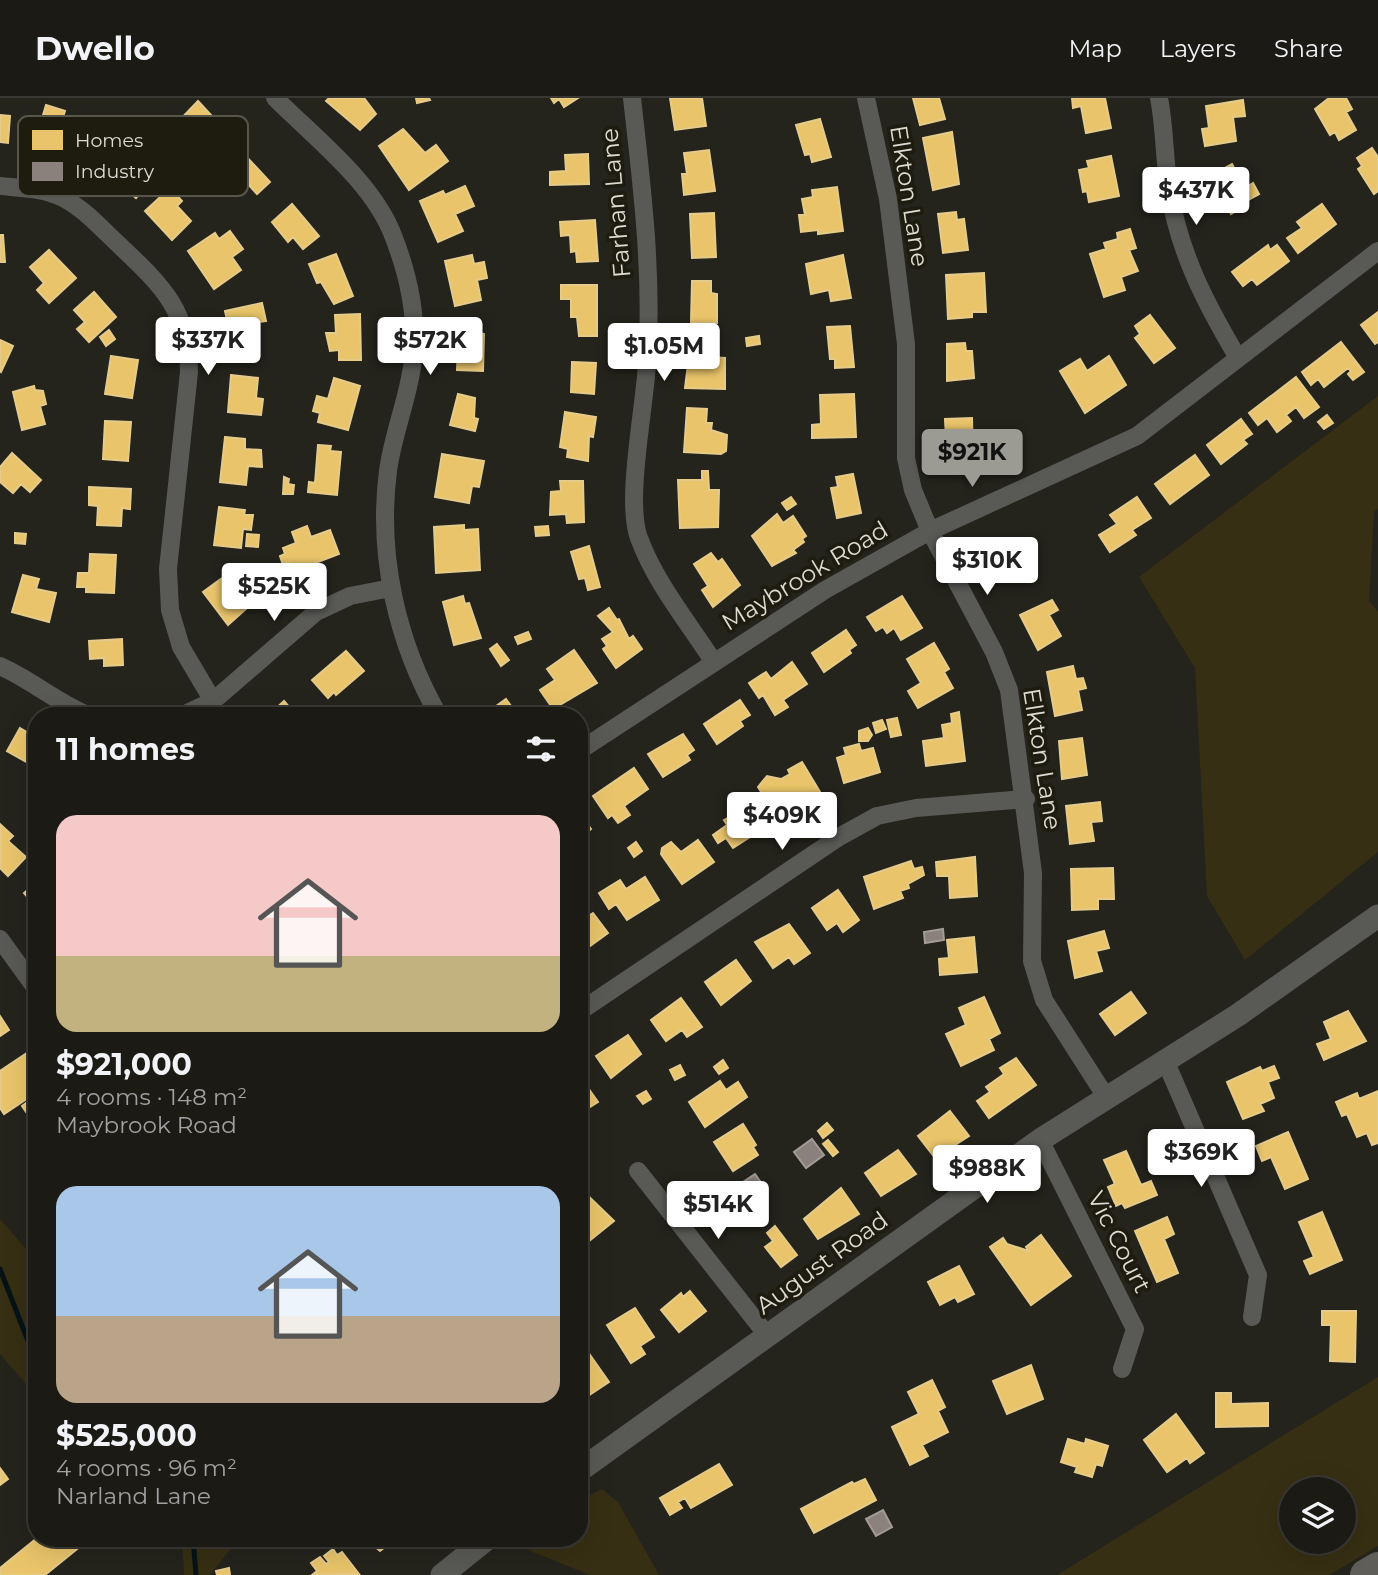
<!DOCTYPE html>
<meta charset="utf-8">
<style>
:root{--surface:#1b1a15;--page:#282722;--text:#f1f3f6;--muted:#a0a1a0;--line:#393834;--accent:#9c9b93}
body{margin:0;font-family:Montserrat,sans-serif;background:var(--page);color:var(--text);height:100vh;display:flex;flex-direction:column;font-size:26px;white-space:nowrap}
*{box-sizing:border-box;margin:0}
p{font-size:23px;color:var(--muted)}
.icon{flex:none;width:38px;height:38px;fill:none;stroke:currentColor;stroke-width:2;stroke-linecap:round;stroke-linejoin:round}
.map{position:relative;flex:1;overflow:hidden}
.panel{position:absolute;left:28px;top:609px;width:560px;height:840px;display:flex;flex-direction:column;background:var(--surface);border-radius:28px;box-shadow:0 7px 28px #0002,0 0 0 2px var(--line)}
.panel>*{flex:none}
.tools{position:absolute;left:1279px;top:1379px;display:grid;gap:14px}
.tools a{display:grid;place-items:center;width:77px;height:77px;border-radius:50%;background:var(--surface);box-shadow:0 7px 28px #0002,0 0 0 2px var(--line);font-size:35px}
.price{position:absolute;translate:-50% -60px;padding:0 16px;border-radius:7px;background:#fff;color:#222;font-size:23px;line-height:46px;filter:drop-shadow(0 2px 4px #0008)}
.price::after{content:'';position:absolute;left:50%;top:42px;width:21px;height:16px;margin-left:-10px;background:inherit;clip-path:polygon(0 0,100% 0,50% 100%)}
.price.selected{background:var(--accent);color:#111}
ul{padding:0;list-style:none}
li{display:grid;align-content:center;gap:14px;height:371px;padding:0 28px}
li span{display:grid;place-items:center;height:217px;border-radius:21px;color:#555}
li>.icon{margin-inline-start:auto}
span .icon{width:126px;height:126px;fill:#fffc;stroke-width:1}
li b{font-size:30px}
h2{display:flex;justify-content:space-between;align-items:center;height:84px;padding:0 28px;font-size:30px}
header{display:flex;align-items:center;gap:42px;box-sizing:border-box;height:98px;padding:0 35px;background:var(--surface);border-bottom:2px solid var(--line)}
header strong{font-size:33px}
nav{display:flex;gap:38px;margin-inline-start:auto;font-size:24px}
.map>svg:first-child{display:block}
.green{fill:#362f13;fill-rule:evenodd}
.homes{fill:#e9c46a;stroke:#e5cb8a;stroke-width:2}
.industry{fill:#8a817c;stroke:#a39c96;stroke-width:2}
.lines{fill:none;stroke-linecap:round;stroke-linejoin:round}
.stream{stroke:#051316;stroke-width:5}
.minor{stroke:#595956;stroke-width:18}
.tertiary{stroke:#595956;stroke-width:23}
.motorway{stroke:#605e59;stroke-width:32}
.labels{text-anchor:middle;stroke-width:7;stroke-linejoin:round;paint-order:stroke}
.street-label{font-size:24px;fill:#dddbd3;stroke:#1e1b0f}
.key{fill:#1e1b0f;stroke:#57554a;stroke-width:2}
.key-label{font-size:19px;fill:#dddbd3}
</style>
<header>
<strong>Dwello</strong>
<nav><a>Map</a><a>Layers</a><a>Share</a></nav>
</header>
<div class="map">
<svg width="1378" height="1477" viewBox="0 0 1378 1477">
<rect width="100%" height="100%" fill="#24231c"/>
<!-- green -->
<path class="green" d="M1378 298V411L1374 414 1369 503 1378 513V754L1245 862 1207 798 1195 570 1139 479Z
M0 1121 37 1163V1299L0 1256Z
M1378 1279V1448L1329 1477H1057ZM1292 1391H1344V1444H1292Z
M602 1391 618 1404 659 1477H590L528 1452 534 1440H579V1403Z
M182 1440H239L210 1477H184Z"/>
<!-- homes -->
<path class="homes" d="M329 0H364L376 16 360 32 326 3Z
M416 0H429L430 2 417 5Z
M551 0H578L564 9 559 1 554 5Z
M670 0H702L706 28 675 32Z
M913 0H939L945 21 920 27Z
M1072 0H1105L1111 30 1086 35 1081 8 1073 10Z
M1329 0H1346L1352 11 1346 14 1356 32 1339 42 1335 34 1330 37 1315 11Z
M1243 2 1245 18 1233 19 1236 43 1205 48 1202 31 1209 30 1206 8Z
M198 3 212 18 208 21 222 37 211 48 198 34 194 37 189 32 183 38 174 28Z
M46 7 65 13 61 25 80 30 72 55 35 44Z
M0 17 10 18 8 45 0 44Z
M820 21 831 59 812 64 810 56 805 57 796 27Z
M403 31 425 55 436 47 448 63 409 92 379 48Z
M952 34 959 86 933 92 923 40Z
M120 39 150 63 143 72 153 79 136 100 85 56 93 46 107 56Z
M1372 50 1378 59V93L1374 96 1358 71 1362 68 1357 60Z
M709 52 715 93 684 97 682 76H687L684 55Z
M243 55 270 84 257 96 231 67Z
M588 56 589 86 550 87V74L566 73 565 57Z
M1111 58 1119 98 1089 104 1087 93 1083 94 1079 72 1089 70 1087 63Z
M1232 66 1245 90 1253 85 1259 96 1239 107 1241 110 1231 116 1210 78Z
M465 88 474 108 455 116 463 133 438 144 420 103 443 93 445 97Z
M837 89 843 133 818 136V132L801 134 799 117H805L802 101 813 99 812 92Z
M170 90 182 103 177 108 191 123 172 142 145 113Z
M292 106 319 138 303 151 293 139 288 144 272 124Z
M1322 106 1336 126 1298 155 1287 140 1302 130 1297 124Z
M956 114 957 122 964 121 968 152 943 155 938 116Z
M714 115 716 159 692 160 690 116Z
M595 122 598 163 577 164 576 153 571 154 570 137 561 138 560 124Z
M1130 131 1136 150 1129 152 1138 173 1121 179 1125 192 1104 199 1090 156 1106 151 1104 145 1118 141 1117 135Z
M230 133 243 151 232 159 241 172 214 191 188 153 215 135 219 141Z
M0 137H3L5 164H0Z
M1268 147 1270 152 1277 147 1289 163 1257 187 1252 181 1243 188 1232 174Z
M49 152 76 180 49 205 37 192 44 185 30 169Z
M336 156 353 198 334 206 321 184 317 185 309 166Z
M472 157 474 166 484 164 487 180 477 182 481 202 455 208 445 163Z
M843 157 851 200 831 203 829 192 811 196 806 166Z
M984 175 986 214H972V219L948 221 946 177Z
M692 183H711V195L717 196V225H691Z
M561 187H597V238H579L577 219H571V201H561Z
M94 194 116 219 89 244 77 231 85 224 74 212Z
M262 205 266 223 254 225 259 246 233 251 225 213Z
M1378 214V244L1375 246 1361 227Z
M360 216 361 262H339V252L330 253 326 235H336L335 217Z
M1150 217 1175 250 1154 265 1135 240 1140 236 1135 228Z
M459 227 480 228V235L484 236 483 273 457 272Z
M850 228 854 269 835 270V261H830L827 229Z
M109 232 115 241 106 248 100 239Z
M759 238 760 246 747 248 746 240Z
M0 242 13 248 1 274 0 273Z
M1341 244 1364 274 1353 282 1348 276 1351 273 1348 270 1324 289 1318 281 1311 287 1302 274Z
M965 245 966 253H972L974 280 947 283V246Z
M690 250H710V259L725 260V291L685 290Z
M111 258 138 262 132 300 105 296Z
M1109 258 1126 287 1085 315 1060 273 1080 261 1087 273Z
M572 264 596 265 594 296 571 294Z
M231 277 258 280 256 300 263 301 261 317 228 314Z
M1296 279 1319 309 1304 320 1296 309 1286 317 1291 323 1277 334 1267 320 1258 327 1249 315Z
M334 280 360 288 348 332 318 324 320 315 313 313 317 298 328 301Z
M34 288 35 292 43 293 46 306 40 308 45 326 22 332 13 294Z
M458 296 475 300 474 320 478 321 475 333 450 327Z
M854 296 856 339 812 340V327L821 326 820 297Z
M687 310 707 311 706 325H712L711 332 727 337 726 353 721 356 684 354Z
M565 314 596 319 593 339 589 338 588 363 567 359 568 351 560 349Z
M1327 317 1333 325 1324 331 1318 324Z
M972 320 973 360 947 361 945 321Z
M1241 321 1252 336 1243 342 1247 346 1221 366 1207 347Z
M105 323 131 324 128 363 103 361Z
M225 339 245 341V351L261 352 262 369 248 368 246 387 220 384Z
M318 347 331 348 330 353 341 354 337 397 308 394 309 384 315 385Z
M12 355 41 382 30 394 21 386 13 395 0 384V369Z
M442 356 484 363 479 389 472 388 469 405 435 399Z
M1195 357 1209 377 1170 406 1155 386Z
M702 373H708L709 392H719L718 429 680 430 678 382H702Z
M853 376 861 415 837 420 831 390 838 389 836 379Z
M284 379 289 381 288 386 294 387 293 396H283Z
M560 383H583L584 424 567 425 566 416 550 417 551 394 561 393Z
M89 389 131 391 130 411 122 410 121 428 97 427 98 408 89 407Z
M791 399 796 406 787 412 782 405Z
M1137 399 1151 420 1132 432 1136 437 1110 454 1099 437 1117 426 1110 417Z
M219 409 245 412 244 417H253L251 432 243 431 241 450 214 447Z
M777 416 783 425 793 418 806 438 802 441 804 444 793 452 796 455 772 468 752 438Z
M464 427V432L478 431 480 472 436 475 434 429Z
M307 428 311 439 330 432 339 456 292 474 289 464 283 467 280 458 285 456 283 450 296 445 292 434Z
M548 428 549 437 536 438 535 429Z
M15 435 26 436 25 446 15 445Z
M247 436 259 437 258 449 246 448Z
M1026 442 1034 457 1023 463 1026 469 1000 482 989 460Z
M589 448 600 489 588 492 585 480 579 481 571 454Z
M711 455 718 464 722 461 740 487 713 509 702 492 708 488 694 466Z
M90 456 116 457 114 495 86 494V489H77L78 475H89Z
M23 477 39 481 36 491 56 495 49 524 12 514Z
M225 478 232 487 240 481 256 502 228 527 203 494Z
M463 498 465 506 469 505 481 540 454 547 443 504Z
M902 498 922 530 901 542 894 530 887 535 883 529 876 533 867 519Z
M1052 502 1058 512 1049 517 1061 538 1038 552 1020 517Z
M609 510 617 522 619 521 629 541 633 538 642 551 616 570 603 551 607 548 602 541 613 534 598 518Z
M846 532 856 547 849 552 851 555 824 574 812 555Z
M528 534 531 541 518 546 515 539Z
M122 541 123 567 104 568V560L90 561 89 543Z
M934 545 949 571 944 574 953 590 918 610 908 593 921 585 907 561Z
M497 546 509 562 501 568 490 551Z
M574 552 597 585 553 611 540 592 555 582 547 571Z
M346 553 364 573 336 597 334 594 328 600 312 582Z
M792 564 807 586 783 602 788 609 775 617 763 597 759 600 749 585 766 574 771 581Z
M1073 568 1076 581 1083 580 1086 590 1078 592 1082 612 1055 618 1047 574Z
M506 601 518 618H486L485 616Z
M740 602 750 617 740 623 743 628 717 646 704 626Z
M284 603 297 618H270L272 614Z
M959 614 965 663 926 668 923 643 944 640 942 627 952 625 951 616Z
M897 620 901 637 891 639 887 622Z
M882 622 886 631 876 635 873 625Z
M20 630 37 640V670L7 653Z
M868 630 872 637 868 643H859V633Z
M683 636 694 652 687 657 690 662 663 679 648 656Z
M1082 640 1087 677 1062 681 1059 643Z
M859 646 861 653 873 650 880 674 844 685 837 660 846 657 844 650Z
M802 664 820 694 782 716 772 700 767 703 758 689 767 678 781 681 790 676 788 672Z
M634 670 648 691 624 708 630 717 618 725 612 717 608 720 593 698Z
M1100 704 1102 723 1091 724 1094 743 1070 746 1066 708Z
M737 706 741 713 749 707 764 730 733 750 726 740 718 745 713 737 727 727 724 722 731 718 728 712Z
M579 714 591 731 579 740Z
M1 727 13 738 8 743 26 759 8 778 0 770Z
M698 742 714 764 682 786 661 756 662 750 671 744 681 754Z
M636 744 642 753 634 759 628 750Z
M975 759 977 798 950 800 949 778H937L936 764Z
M911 763 914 771 922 769 924 777 908 786 909 790 900 793 903 800 874 811 864 779Z
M1113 770 1114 801H1098V811L1072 812 1071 771Z
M645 779 659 802 627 822 616 806 609 811 599 795 620 782 626 791Z
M37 784V810L24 795Z
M838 792 859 822 843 834 837 825 827 832 812 810Z
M593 815 608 835 579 856V824Z
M789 826 810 855 794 866 789 859 773 870 755 844Z
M1104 833 1109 850 1096 853 1102 873 1075 880 1068 843Z
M974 839 977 874 940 877 939 861 949 860 947 842Z
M736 862 751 883 721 907 705 884Z
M1131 894 1146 915 1115 937 1100 916Z
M984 899 1000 935 989 941 994 952 961 968 946 936 966 927 959 910Z
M681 900 702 929 687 939 682 932 666 943 651 922Z
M1348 913 1366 943 1324 962 1317 946 1331 941 1324 924Z
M0 918 9 932 0 938Z
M628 937 641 956 611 980 596 958Z
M27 955 37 971 34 975 37 994 4 1016 0 1010V973Z
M1016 960 1036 987 989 1020 977 1003 990 994 986 989 1004 976 1000 970Z
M723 962 728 970 719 976 714 969Z
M680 967 685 977 675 982 670 972Z
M1274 968 1279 980 1268 984 1274 1000 1260 1006 1264 1013 1243 1021 1227 984 1260 969 1262 973Z
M579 977 598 1004 579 1016Z
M720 983 726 992 738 984 747 999 705 1029 689 1004Z
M646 993 651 1001 643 1006 637 998Z
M1378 993V1045L1372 1047 1367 1035 1357 1039 1347 1016 1342 1018 1336 1004 1357 995 1359 1001Z
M33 1000 37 1007 26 1014 22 1008Z
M950 1013 969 1038 935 1060 918 1038Z
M827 1025 833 1032 823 1040 818 1033Z
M743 1026 756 1047 753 1049 758 1057 733 1073 714 1044Z
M1288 1034 1308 1081 1285 1091 1271 1059 1262 1063 1256 1048Z
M828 1042 838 1054 833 1058 823 1046Z
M898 1052 916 1076 881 1098 865 1075Z
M1126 1053 1141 1087 1151 1083 1157 1097 1125 1110 1122 1105 1116 1108 1108 1089 1115 1086 1104 1062Z
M579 1089 614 1123 589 1143 579 1131Z
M841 1090 859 1116 818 1141 804 1121Z
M1322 1114 1342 1162 1310 1176 1304 1163 1314 1159 1299 1124Z
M1167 1119 1174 1136 1164 1141 1178 1175 1157 1184 1135 1133Z
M775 1128 797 1157 781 1169 765 1149 773 1143 767 1135Z
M1041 1137 1071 1178 1031 1207 990 1149 1003 1140 1007 1146 1029 1153 1026 1149Z
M959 1168 974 1196 958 1204 955 1199 940 1207 928 1184Z
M690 1193 706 1213 679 1234 661 1212 681 1195 683 1199Z
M635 1210 654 1239 640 1248 645 1256 631 1265 607 1227Z
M1322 1213H1356L1355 1264 1330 1263 1331 1227H1322Z
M588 1254 609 1284 585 1300 579 1292V1260Z
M1031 1267 1043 1301 1007 1316 993 1283Z
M932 1282 945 1309 938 1313 948 1334 922 1347 928 1358 910 1367 892 1329 919 1316 908 1294Z
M1216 1295H1231V1306L1268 1305V1328L1216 1329Z
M1176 1316 1204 1355 1190 1365 1187 1360 1167 1374 1144 1342Z
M1068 1341 1085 1346 1086 1341 1108 1348 1102 1368 1096 1366 1092 1379 1075 1374 1077 1369 1061 1364Z
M719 1366 732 1387 691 1410 685 1400 678 1404 682 1410 670 1417 660 1400Z
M0 1370 8 1381 0 1387Z
M865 1381 876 1402 814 1435 801 1411 852 1384 854 1386Z
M37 1440H68L77 1451 45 1477H0V1470Z
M365 1440H392L394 1442 380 1453Z
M333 1451 337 1457 342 1454 359 1476 312 1477 317 1473 311 1465 320 1459 326 1466 329 1464 324 1458Z
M229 1470 230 1477H217L216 1473Z"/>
<!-- industry -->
<path class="industry" d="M943 831 944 842 925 845 924 834Z
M812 1041 824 1057 806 1070 794 1054Z
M755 1076 765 1090 753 1099 743 1084Z
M883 1412 892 1429 876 1438 866 1421Z"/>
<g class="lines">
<!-- stream -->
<path class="stream" d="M0 1171 37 1266
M193 1440 196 1477"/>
<!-- minor -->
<path class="minor" d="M275 0C316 41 374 85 394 140 411 184 420 234 410 280 404 311 392 342 388 373 377 457 397 545 439 618
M632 0C642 88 653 177 647 265 645 308 625 403 639 440 655 484 688 524 713 563
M866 0 888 101 906 246V360L913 392 930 433 994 554 1009 592 1033 775 1032 863 1044 902 1106 999
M1159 0C1165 30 1164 61 1169 91 1179 155 1206 206 1238 260
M0 88C21 90 43 90 63 100 84 111 99 128 116 144 159 185 189 210 189 274L168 471 170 512 181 549 213 603
M0 568C32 582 57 605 90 618
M181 618 213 603 316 514 350 498 391 490
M579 653 825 492 930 433 1137 338 1378 153
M0 841 37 892
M579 914 839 739 877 718 916 710 1026 701
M1165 962 1258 1177 1252 1219
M1040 1042 1135 1231 1122 1271
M638 1073 767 1237"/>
<!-- tertiary -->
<path class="tertiary" d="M579 1373 1040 1042 1238 917 1378 818
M442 1477 488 1440"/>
<!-- motorway -->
<path class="motorway" d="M1366 1477 1378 1470"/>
</g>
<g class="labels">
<!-- street labels -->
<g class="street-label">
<text transform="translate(909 98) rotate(81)" y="8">Elkton Lane</text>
<text transform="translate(616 105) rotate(-95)" y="8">Farhan Lane</text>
<text transform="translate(805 478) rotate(-31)" y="8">Maybrook Road</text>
<text transform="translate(1042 661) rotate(81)" y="8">Elkton Lane</text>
<text transform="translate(1119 1144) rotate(63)" y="8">Vic Court</text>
<text transform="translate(822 1165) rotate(-36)" y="8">August Road</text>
</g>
</g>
<!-- legend -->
<rect x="18" y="18" width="230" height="80" rx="10" class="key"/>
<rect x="32" y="32" width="31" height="20" fill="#e9c46a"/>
<rect x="32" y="64" width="31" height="19" fill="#8a817c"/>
<g class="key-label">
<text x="75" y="49">Homes</text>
<text x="75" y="80">Industry</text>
</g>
</svg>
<div class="tools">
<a><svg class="icon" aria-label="layers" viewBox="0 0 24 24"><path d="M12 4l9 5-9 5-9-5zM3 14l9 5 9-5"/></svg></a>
</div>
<b class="price" style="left:1196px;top:129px">$437K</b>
<b class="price" style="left:208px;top:279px">$337K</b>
<b class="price" style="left:430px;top:279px">$572K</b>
<b class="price" style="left:664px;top:285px">$1.05M</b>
<b class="price selected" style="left:972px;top:391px">$921K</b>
<b class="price" style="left:987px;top:499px">$310K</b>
<b class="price" style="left:274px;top:525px">$525K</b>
<b class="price" style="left:782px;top:754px">$409K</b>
<b class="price" style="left:1201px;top:1091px">$369K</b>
<b class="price" style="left:987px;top:1107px">$988K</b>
<b class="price" style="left:718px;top:1143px">$514K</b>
<section class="panel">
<h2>11 homes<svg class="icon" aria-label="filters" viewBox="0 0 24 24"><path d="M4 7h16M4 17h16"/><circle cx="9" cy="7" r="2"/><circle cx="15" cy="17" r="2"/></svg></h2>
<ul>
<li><span style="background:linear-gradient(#f6c9c9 65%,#c2b280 0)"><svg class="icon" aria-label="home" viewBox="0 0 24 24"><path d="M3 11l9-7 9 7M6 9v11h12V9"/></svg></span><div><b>$921,000</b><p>4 rooms · 148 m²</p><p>Maybrook Road</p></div></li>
<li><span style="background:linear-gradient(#a9c7e8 60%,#b9a48a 0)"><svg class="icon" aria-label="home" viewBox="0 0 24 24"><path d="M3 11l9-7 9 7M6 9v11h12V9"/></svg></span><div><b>$525,000</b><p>4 rooms · 96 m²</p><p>Narland Lane</p></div></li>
</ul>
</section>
</div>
